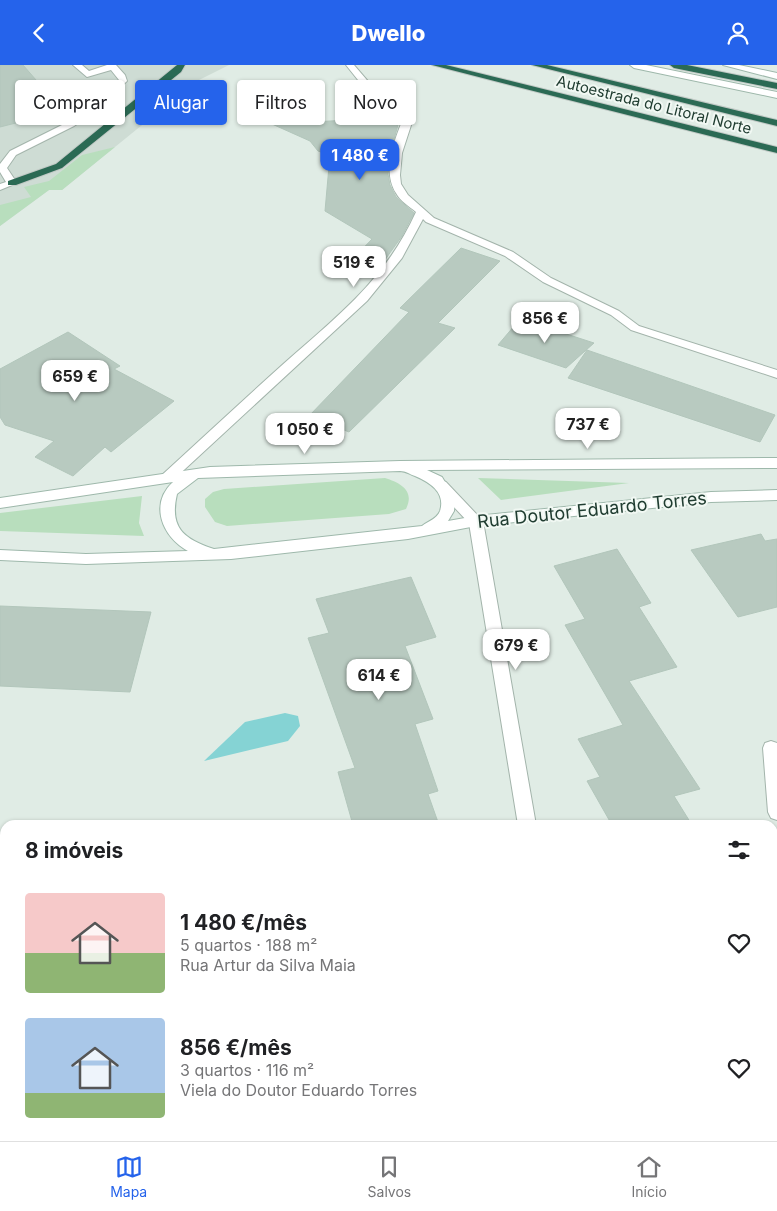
<!DOCTYPE html>
<html lang="pt">
<meta charset="utf-8">
<style>
:root{--surface:#fff;--page:#f6f6f6;--text:#202124;--muted:#757577;--line:#e0e0e0;--accent:#2563eb}
body{margin:0;font-family:Inter,sans-serif;background:var(--page);color:var(--text);height:100vh;display:flex;flex-direction:column;font-size:19px;white-space:nowrap}
*{box-sizing:border-box;margin:0}
p{font-size:16px;color:var(--muted)}
.icon{flex:none;width:28px;height:28px;fill:none;stroke:currentColor;stroke-width:2;stroke-linecap:round;stroke-linejoin:round}
.map{position:relative;flex:1;overflow:hidden}
.panel{position:absolute;left:0px;top:755px;width:778px;height:321px;display:flex;flex-direction:column;background:var(--surface);border-radius:15px 15px 0 0;box-shadow:0 1px 4px #0004}
.panel>*{flex:none}
.banner{position:absolute;left:15px;top:15px;width:500px;height:45px;display:flex;gap:10px}
.price{position:absolute;translate:-50% -42px;padding:0 11px;border-radius:10px;background:#fff;color:#222;font-size:16px;line-height:32px;filter:drop-shadow(0 1px 2px #0008)}
.price::after{content:'';position:absolute;left:50%;top:30px;width:15px;height:11px;margin-left:-8px;background:inherit;clip-path:polygon(0 0,100% 0,50% 100%)}
.price.current{background:var(--accent);color:#fff}
ul{padding:0;list-style:none}
li{display:flex;align-items:center;gap:15px;height:125px;padding:0 25px}
li span{display:grid;place-items:center;flex:none;width:140px;height:100px;border-radius:5px;color:#555}
li>.icon{margin-inline-start:auto}
span .icon{width:60px;height:60px;fill:#fffc;stroke-width:1}
li b{font-size:21px}
h2{display:flex;justify-content:space-between;align-items:center;height:60px;padding:0 25px;font-size:21px}
.pill{padding:0 18px;border-radius:5px;background:var(--surface);box-shadow:0 1px 4px #0004;font-size:18px;line-height:45px}
.pill.current{background:var(--accent);color:#fff}
header{display:flex;justify-content:space-between;align-items:center;height:65px;padding:0 25px;background:var(--accent);color:#fff;font-size:22px;font-weight:800}
.tabs{display:flex;justify-content:space-around;align-items:center;height:70px;border-top:1px solid var(--line);background:var(--surface);font-size:14px;color:var(--muted)}
.tabs a{display:grid;justify-items:center;gap:2px}
.tabs .current{color:var(--accent)}
.map>svg:first-child{display:block}
.built{fill:#cedcd4}
.green{fill:#b8debd}
.water{fill:#85d3d4}
.building{fill:#b8cac0;stroke:#b2c6bb}
.lines{fill:none;stroke-linecap:round;stroke-linejoin:round}
.lane-casing{stroke:#a3b4ab;stroke-width:2}
.street-casing{stroke:#a3b4ab;stroke-width:2}
.secondary-casing{stroke:#9eb8ab;stroke-width:2}
.highway-casing{stroke:#c1c9c5;stroke-width:2}
.lane{fill:#fff;fill-rule:evenodd}
.street{fill:#fff;fill-rule:evenodd}
.secondary{fill:#fff;fill-rule:evenodd}
.highway{fill:#2b6a54;fill-rule:evenodd}
.labels{text-anchor:middle;stroke-width:4;stroke-linejoin:round;paint-order:stroke}
.far-street-label{font-size:15px;fill:#203d31;stroke:#f1f8f3}
.street-label{font-size:18px;fill:#203d31;stroke:#f1f8f3}
</style>
<header><svg class="icon" aria-label="back" viewBox="0 0 24 24"><path d="M15 5l-7 7 7 7"/></svg>Dwello<svg class="icon" aria-label="person" viewBox="0 0 24 24"><circle cx="12" cy="8" r="4"/><path d="M4 21q1-7 8-7t8 7"/></svg></header>
<div class="map">
<svg width="777" height="1076" viewBox="0 0 777 1076">
<rect width="100%" height="100%" fill="#e0ece5"/>
<!-- built -->
<path class="built" d="M0 0H229L195 17 62 125H49L0 161Z"/>
<!-- green -->
<path class="green" d="M115 82 62 125H49L0 161V140L31 132 24 122 49 116 82 90Z
M385 413C401 418 415 426 406 444L389 449 227 461 215 457 205 442V434L213 427 224 424Z
M478 413 629 418 501 435Z
M142 431 139 458 144 471 0 466V448Z"/>
<!-- water -->
<path class="water" d="M285 648 298 651 300 661 288 676 204 696 245 657Z"/>
<!-- building -->
<path class="building" d="M0 0H23L63 46 0 62Z
M369 54 398 60 390 88 388 109 390 120 396 132 414 148 402 171 377 206 351 196 372 174 325 146 330 90 318 86 310 76 272 59Z
M461 183 500 196 438 258 455 263 349 367 309 351 409 247 400 243Z
M520 254 594 278 566 303 498 280Z
M68 267 120 301 114 304 174 336 111 387 105 382 73 411 35 392 54 376 5 360 0 352V304Z
M587 285 775 350 760 377 568 313Z
M761 469 765 476 777 474V542L738 552 691 485Z
M617 484 651 538 639 542 677 602 629 616 700 724 674 731 692 760H612L587 716 600 712 578 674 623 660 565 560 585 554 554 501Z
M411 512 436 572 405 581 433 654 415 659 438 726 428 729 439 760H353L338 707 355 703 308 573 329 568 316 534Z
M0 541 151 547 130 627 0 621Z"/>
<g class="lines">
<defs>
<path id="lane" d="M73 0H82L89 6 107 0H116L125 10 127 16 95 47 74 61 16 90 7 103 17 118 0 125V119L6 117 0 107V99L10 86 68 57 89 43 119 15 111 5 87 12Z
M771 676 777 678V755L771 753 768 747 763 683 765 678Z
M777 825V843L772 845V827Z"/>
<path id="street" d="M346 0H354L372 21 415 48 402 88 400 110 401 119 408 130 434 153 513 187 551 213 619 246 639 261 777 305V313L631 265 611 250 543 217 505 191 426 157 423 154 402 193 367 236 172 416H162L160 413 162 410C201 374 240 338 280 302 335 253 385 216 416 147 409 141 400 136 396 128 381 105 396 71 405 49L366 25Z
M441 415 446 417 483 456 536 760H518L469 458 436 423 434 420 436 417Z
M632 1071H656L654 1076H630Z"/>
<path id="secondary" d="M630 0H646L777 27V33L634 3Z
M723 0H739L777 8V14Z
M777 393V403L427 405 442 412 455 434 454 446 448 456 476 451 711 427 777 425V435L711 437 476 461 408 474 231 494 86 499 0 495V485L86 489 188 486C162 472 149 439 173 417L0 443V433L210 402 400 396ZM400 406C406 406 409 409 415 411 429 417 446 427 440 446 437 454 428 456 422 461L214 484C184 474 169 463 177 429L198 413Z"/>
<path id="highway" d="M177 0H185L181 7 62 103 16 120H8V116L56 99Z
M432 0H446L777 82V88Z
M532 0H547L777 55V61Z
M670 0H687L777 18V24L674 3Z"/>
</defs>
<!-- lane casing -->
<use href="#lane" class="lane-casing"/>
<!-- street casing -->
<use href="#street" class="street-casing"/>
<!-- secondary casing -->
<use href="#secondary" class="secondary-casing"/>
<!-- highway casing -->
<use href="#highway" class="highway-casing"/>
<!-- lane -->
<use href="#lane" class="lane"/>
<!-- street -->
<use href="#street" class="street"/>
<!-- secondary -->
<use href="#secondary" class="secondary"/>
<!-- highway -->
<use href="#highway" class="highway"/>
</g>
<g class="labels">
<!-- far-street labels -->
<g class="far-street-label">
<text transform="translate(654 40) rotate(14)" y="5">Autoestrada do Litoral Norte</text>
</g>
<!-- street labels -->
<g class="street-label">
<text transform="translate(592 445) rotate(-6)" y="6">Rua Doutor Eduardo Torres</text>
</g>
</g>
</svg>
<b class="price current" style="left:360px;top:116px">1 480 €</b>
<b class="price" style="left:354px;top:223px">519 €</b>
<b class="price" style="left:545px;top:279px">856 €</b>
<b class="price" style="left:75px;top:337px">659 €</b>
<b class="price" style="left:588px;top:385px">737 €</b>
<b class="price" style="left:305px;top:390px">1 050 €</b>
<b class="price" style="left:516px;top:606px">679 €</b>
<b class="price" style="left:379px;top:636px">614 €</b>
<div class="banner">
<a class="pill">Comprar</a>
<a class="pill current">Alugar</a>
<a class="pill">Filtros</a>
<a class="pill">Novo</a>
</div>
<section class="panel">
<h2>8 imóveis<svg class="icon" aria-label="filters" viewBox="0 0 24 24"><path d="M4 7h16M4 17h16"/><circle cx="9" cy="7" r="2"/><circle cx="15" cy="17" r="2"/></svg></h2>
<ul>
<li><span style="background:linear-gradient(#f6c9c9 60%,#8fb573 0)"><svg class="icon" aria-label="home" viewBox="0 0 24 24"><path d="M3 11l9-7 9 7M6 9v11h12V9"/></svg></span><div><b>1 480 €/mês</b><p>5 quartos · 188 m²</p><p>Rua Artur da Silva Maia</p></div><svg class="icon" aria-label="heart" viewBox="0 0 24 24"><path d="M12 20l-8-8c-3-5 5-10 8-4 3-6 11-1 8 4z"/></svg></li>
<li><span style="background:linear-gradient(#a9c7e8 75%,#8fb573 0)"><svg class="icon" aria-label="home" viewBox="0 0 24 24"><path d="M3 11l9-7 9 7M6 9v11h12V9"/></svg></span><div><b>856 €/mês</b><p>3 quartos · 116 m²</p><p>Viela do Doutor Eduardo Torres</p></div><svg class="icon" aria-label="heart" viewBox="0 0 24 24"><path d="M12 20l-8-8c-3-5 5-10 8-4 3-6 11-1 8 4z"/></svg></li>
</ul>
</section>
</div>
<nav class="tabs">
<a class="current"><svg class="icon" aria-label="map" viewBox="0 0 24 24"><path d="M3 6l6-2 6 2 6-2v14l-6 2-6-2-6 2zM9 4v14M15 6v14"/></svg>Mapa</a>
<a><svg class="icon" aria-label="saved" viewBox="0 0 24 24"><path d="M7 4h10v16l-5-4-5 4z"/></svg>Salvos</a>
<a><svg class="icon" aria-label="home" viewBox="0 0 24 24"><path d="M3 11l9-7 9 7M6 9v11h12V9"/></svg>Início</a>
</nav>
